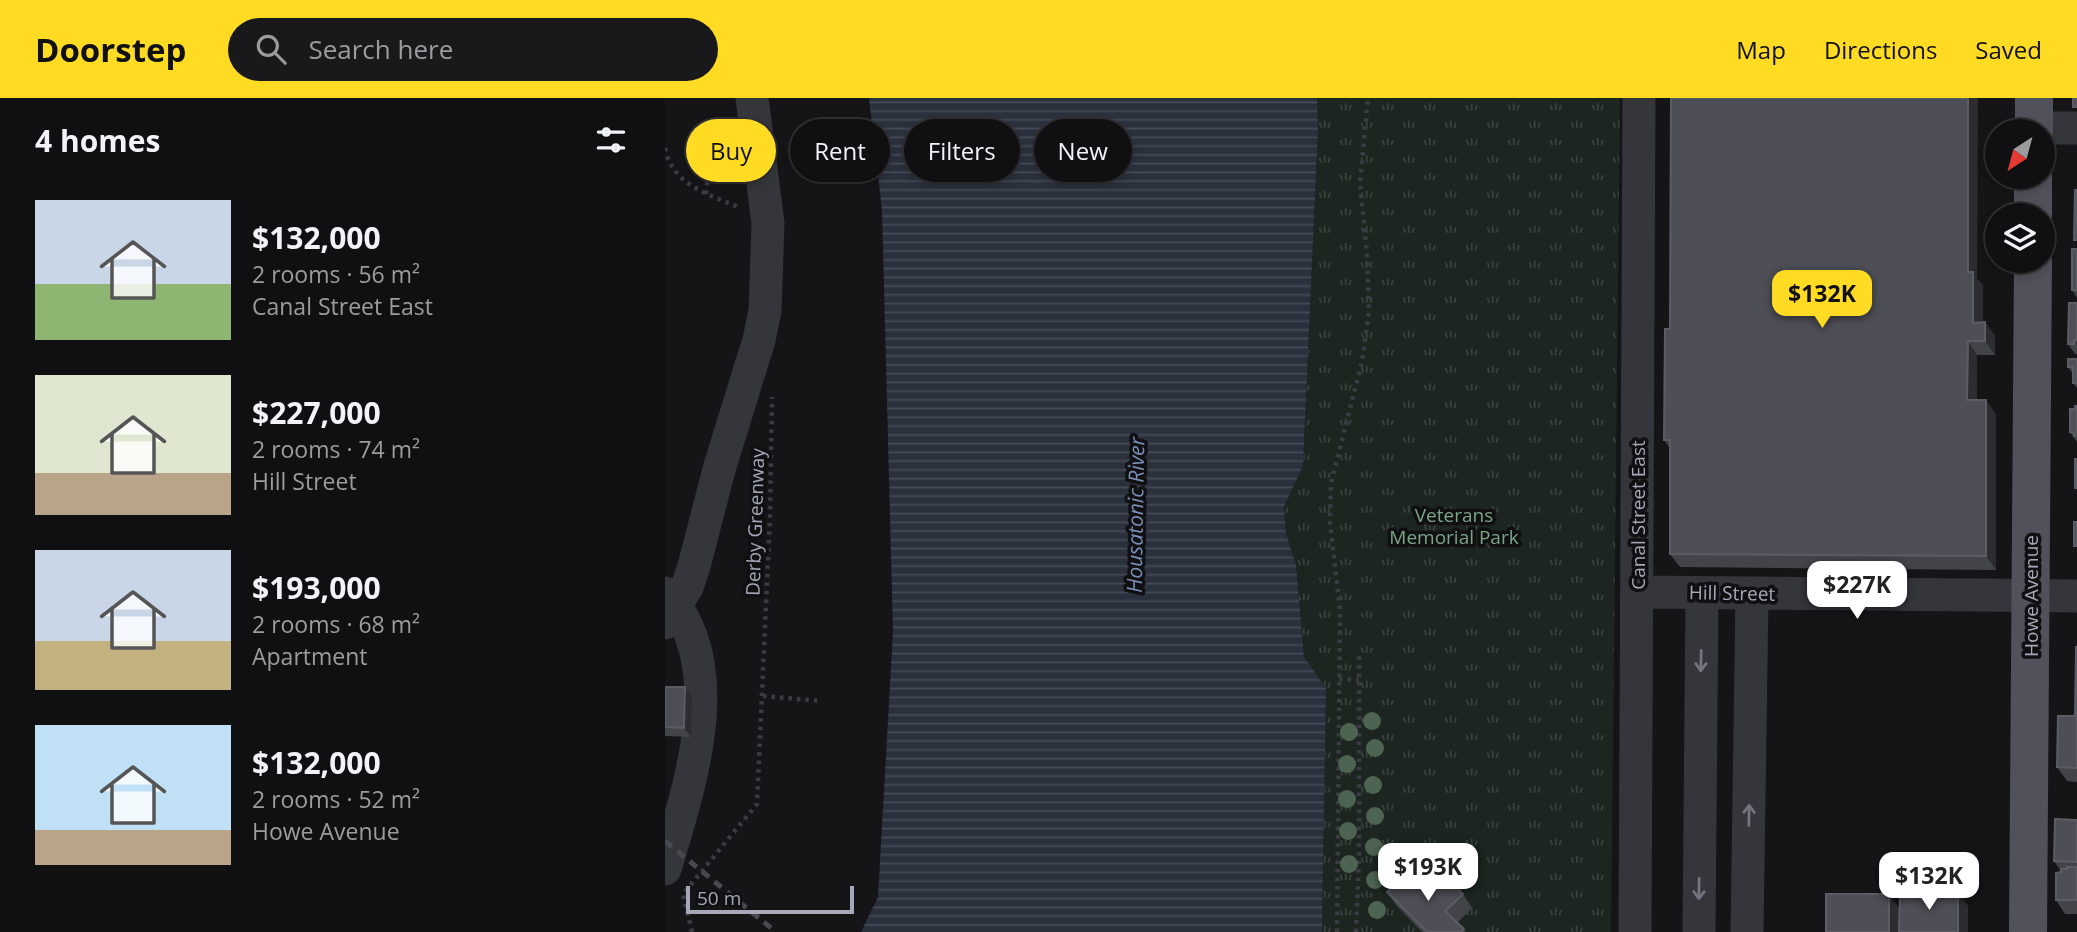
<!DOCTYPE html>
<meta charset="utf-8">
<style>
:root{--surface:#100f11;--page:#19181a;--text:#f1f3f6;--muted:#9c9c9f;--line:#302f31;--accent:#ffdb24}
body{margin:0;font-family:"Open Sans",sans-serif;background:var(--page);color:var(--text);height:100vh;display:flex;flex-direction:column;font-size:26px;white-space:nowrap}
*{box-sizing:border-box;margin:0}
p{font-size:23px;color:var(--muted)}
.icon{flex:none;width:38px;height:38px;fill:none;stroke:currentColor;stroke-width:2;stroke-linecap:round;stroke-linejoin:round}
.map{position:relative;flex:1;overflow:hidden}
.sheet{display:flex;flex-direction:column;background:var(--surface);width:665px}
.sheet>*{flex:none}
.top-card{position:absolute;left:21px;top:21px;width:665px;height:63px;display:flex;gap:14px}
.needle{width:46px;rotate:216deg}
.tools{position:absolute;left:1320px;top:21px;display:grid;gap:14px}
.tools a{display:grid;place-items:center;width:70px;height:70px;border-radius:50%;background:var(--surface);box-shadow:0 4px 10px #0003,0 0 0 2px var(--line);font-size:35px}
.scale{position:absolute;left:21px;bottom:18px;width:168px;box-sizing:border-box;padding-left:7px;border:4px solid #a5a8b8;border-top:0;font-size:19px;line-height:24px;white-space:nowrap;color:#a5a8b8;-webkit-text-stroke:5px #100f12;paint-order:stroke}
.price{position:absolute;translate:-50% -60px;padding:0 16px;border-radius:14px;background:#fff;color:#222;font-size:23px;line-height:46px;filter:drop-shadow(0 2px 4px #0008)}
.price::after{content:'';position:absolute;left:50%;top:42px;width:21px;height:16px;margin-left:-10px;background:inherit;clip-path:polygon(0 0,100% 0,50% 100%)}
.price.selected{background:var(--accent);color:#111}
ul{padding:0;list-style:none}
li{display:flex;align-items:center;gap:21px;height:175px;padding:0 35px}
li span{display:grid;place-items:center;flex:none;width:196px;height:140px;border-radius:0px;color:#555}
li>.icon{margin-inline-start:auto}
span .icon{width:84px;height:84px;fill:#fffc;stroke-width:1}
li b{font-size:30px}
h2{display:flex;justify-content:space-between;align-items:center;height:84px;padding:0 35px;font-size:30px}
.tag{padding:0 24px;border-radius:32px;background:var(--surface);box-shadow:0 4px 10px #0003,0 0 0 2px var(--line);font-size:24px;line-height:63px}
.tag.selected{background:var(--accent);color:#111}
header{display:flex;align-items:center;gap:42px;box-sizing:border-box;height:98px;padding:0 35px;background:var(--accent);color:#111}
header strong{font-size:33px}
nav{display:flex;gap:38px;margin-inline-start:auto;font-size:24px}
.search{width:490px;height:63px;background:var(--page);display:flex;align-items:center;gap:18px;box-sizing:border-box;padding:0 24px;border-radius:38px;color:var(--muted);font-size:26px}
main{display:flex;flex:1;min-height:0}
.map>svg:first-child{display:block}
.park{fill:url(#park-tufts)}
.water{fill:url(#water-rules)}
.lines{fill:none;stroke-linecap:round;stroke-linejoin:round}
.path{stroke:#3b3c43;stroke-width:4.5;stroke-dasharray:3.5 5;stroke-linecap:butt}
.minor{stroke:#35353c;stroke-width:33}
.major{stroke:#51515b;stroke-width:38}
.rail{stroke:#484951;stroke-width:5;stroke-dasharray:9 7;stroke-linecap:butt}
.tree{fill:#4d6453}
.wall{fill:#43444a}
.shaded-wall{fill:#2c2c31}
.building{fill:#4e4e56;stroke:#5c5c65;stroke-width:2}
.oneway{stroke:#737480}
.labels{text-anchor:middle;stroke-width:7;stroke-linejoin:round;paint-order:stroke}
.park-label{font-size:19px;fill:#7aa584;stroke:#100f12}
.street-label{font-size:19px;fill:#a5a8b8;stroke:#100f12}
.water-label{font-size:21px;font-style:italic;fill:#798fb6;stroke:#100f12}
</style>
<header>
<strong>Doorstep</strong>
<div class="search"><svg class="icon" aria-label="search" viewBox="0 0 24 24"><circle cx="10" cy="10" r="6"/><path d="M15 15l6 6"/></svg>Search here</div>
<nav><a>Map</a><a>Directions</a><a>Saved</a></nav>
</header>
<main>
<section class="sheet">
<h2>4 homes<svg class="icon" aria-label="filters" viewBox="0 0 24 24"><path d="M4 7h16M4 17h16"/><circle cx="9" cy="7" r="2"/><circle cx="15" cy="17" r="2"/></svg></h2>
<ul>
<li><span style="background:linear-gradient(#c9d6e8 60%,#8fb573 0)"><svg class="icon" aria-label="home" viewBox="0 0 24 24"><path d="M3 11l9-7 9 7M6 9v11h12V9"/></svg></span><div><b>$132,000</b><p>2 rooms · 56 m²</p><p>Canal Street East</p></div></li>
<li><span style="background:linear-gradient(#dfe7d0 70%,#b9a48a 0)"><svg class="icon" aria-label="home" viewBox="0 0 24 24"><path d="M3 11l9-7 9 7M6 9v11h12V9"/></svg></span><div><b>$227,000</b><p>2 rooms · 74 m²</p><p>Hill Street</p></div></li>
<li><span style="background:linear-gradient(#c9d6e8 65%,#c2b280 0)"><svg class="icon" aria-label="home" viewBox="0 0 24 24"><path d="M3 11l9-7 9 7M6 9v11h12V9"/></svg></span><div><b>$193,000</b><p>2 rooms · 68 m²</p><p>Apartment</p></div></li>
<li><span style="background:linear-gradient(#bfe0f5 75%,#b9a48a 0)"><svg class="icon" aria-label="home" viewBox="0 0 24 24"><path d="M3 11l9-7 9 7M6 9v11h12V9"/></svg></span><div><b>$132,000</b><p>2 rooms · 52 m²</p><p>Howe Avenue</p></div></li>
</ul>
</section>
<div class="map">
<svg width="1412" height="834" viewBox="0 0 1412 834">
<defs>
<pattern id="park-tufts" width="24" height="20" patternUnits="userSpaceOnUse" patternTransform="scale(1.75)"><rect width="24" height="20" fill="#1c251f"/><path d="M3 7l-1-3M5 7V3M7 7l1-3M15 17l-1-3M17 17v-4M19 17l1-3" fill="none" stroke="#3a423d"/></pattern>
<pattern id="water-rules" width="6" height="5" patternUnits="userSpaceOnUse" patternTransform="scale(1.75)"><rect width="6" height="5" fill="#2a303c"/><path d="M0 2.5h6" fill="none" stroke="#464b56"/></pattern>
</defs>
<rect width="100%" height="100%" fill="#151417"/>
<!-- park -->
<path class="park" d="M652 0H955L946 834H657L661 590 639 559 631 467 621 435 619 410 638 368 653 32Z"/>
<!-- water -->
<path class="water" d="M204 0H652L653 32 638 368 619 409 621 435 631 467 639 559 661 590 657 834H196L213 799 228 534 217 112Z"/>
<g class="lines">
<!-- path -->
<path class="path" d="M0 50C7 87 43 96 73 109
M41 96 48 36
M674 581 694 582
M98 598 156 603
M27 834 18 796 92 706 105 419 107 299
M672 834 675 512 665 424 666 385 697 264 704 212 702 156 695 85 703 0
M691 834 694 759V558"/>
<!-- minor -->
<path class="minor" d="M1369 30H1412
M973 494 1412 498
M0 495C67 567 24 689 0 771
M0 525 22 489 29 468 55 368 94 242 100 213 103 125 87 0
M970 834 974 0
M1034 834 1037 495
M1082 834 1087 496"/>
<!-- major -->
<path class="major" d="M1369 33V0
M1368 117V79
M1363 834 1368 163"/>
<!-- rail -->
<path class="rail" d="M0 743 111 834"/>
</g>
<!-- trees -->
<g class="tree">
<circle cx="707" cy="623" r="9"/>
<circle cx="684" cy="634" r="9"/>
<circle cx="710" cy="650" r="9"/>
<circle cx="682" cy="666" r="9"/>
<circle cx="708" cy="687" r="9"/>
<circle cx="682" cy="701" r="9"/>
<circle cx="710" cy="718" r="9"/>
<circle cx="683" cy="733" r="9"/>
<circle cx="709" cy="749" r="9"/>
<circle cx="684" cy="766" r="9"/>
<circle cx="710" cy="782" r="9"/>
<circle cx="712" cy="812" r="9"/>
</g>
<!-- wall -->
<path class="wall" d="M1312 181 1318 188V224H1320L1330 238V257H1312V302L1331 316V472L1015 469 1005 456V350L999 342Z
M1407 192H1412V200Z
M1412 205V256H1410L1403 246Z
M1412 261V290L1408 285V276L1403 269Z
M1412 308V344L1405 334 1410 311Z
M1412 549V684L1402 683 1392 669 1410 618Z
M0 589H20L27 599 26 639 0 638Z
M1412 722V816H1400L1391 802 1396 773 1389 763Z
M760 793 798 796 807 810 792 825 801 834H757L732 808 722 794Z"/>
<!-- shaded-wall -->
<path class="shaded-wall" d="M1303 0H1313L1312 181 1318 188V238L1308 225 1303 174Z
M1320 224 1330 238V257L1320 243Z
M1303 243 1312 257V316L1302 302Z
M1321 302 1331 316V472L1321 458Z
M20 589 27 599 26 639 19 630Z
M1293 794 1303 808V834H1293Z
M1224 796 1234 810V834H1224Z"/>
<!-- building -->
<path class="building" d="M1006 0H1303V174H1308V225L1320 224V243H1303L1302 302H1321V458L1005 456V342H999L1000 231H1005Z
M1408 0H1412V9H1408Z
M1410 92H1412V142H1409Z
M1407 151H1412V192H1407Z
M1404 205H1412V242H1409V246H1403Z
M1403 261H1412V285H1408V269H1403Z
M1410 308H1412V338H1409V335L1405 334V311H1410Z
M1410 361H1412V390H1410Z
M1409 424H1412V448H1409Z
M1411 549H1412V670L1392 669 1393 618H1410Z
M0 589H20L19 630 0 629Z
M1390 721 1412 722V764L1389 763Z
M1402 769H1412V802H1391V775L1396 774V771H1402Z
M742 775 760 793 777 775 798 796 780 813 799 831 796 834H762L722 794Z
M1235 794H1293V834H1234Z
M1161 796H1224V834H1161Z"/>
<!-- one-way arrows -->
<defs><path id="oneway-shaft" d="M-6 0H5M1.5-3L5.5 0L1.5 3" fill="none" stroke-width="1.6" stroke-linecap="round" stroke-linejoin="round" transform="scale(1.75)"/></defs>
<g class="oneway">
<use href="#oneway-shaft" transform="translate(1036 563) rotate(91)"/>
<use href="#oneway-shaft" transform="translate(1084 717) rotate(-89)"/>
<use href="#oneway-shaft" transform="translate(1034 791) rotate(91)"/>
</g>
<g class="labels">
<!-- park labels -->
<g class="park-label">
<text x="789" y="424">Veterans<tspan x="789" dy="22">Memorial Park</tspan></text>
</g>
<!-- street labels -->
<g class="street-label">
<text transform="translate(973 417) rotate(-90)" y="7">Canal Street East</text>
<text transform="translate(90 424) rotate(-88)" y="7">Derby Greenway</text>
<text transform="translate(1067 495) rotate(1)" y="7">Hill Street</text>
<text transform="translate(1366 498) rotate(-90)" y="7">Howe Avenue</text>
</g>
<!-- water labels -->
<g class="water-label">
<text transform="translate(471 417) rotate(-89)" y="7">Housatonic River</text>
</g>
</g>
</svg>
<div class="tools">
<a><svg class="needle" viewBox="-14 -14 28 28"><path d="M0-13l5 13h-10z" fill="#e53935"/><path d="M0 13l5-13h-10z" fill="#9c9c9f"/></svg></a>
<a><svg class="icon" aria-label="layers" viewBox="0 0 24 24"><path d="M12 4l9 5-9 5-9-5zM3 14l9 5 9-5"/></svg></a>
</div>
<div class="scale">50 m</div>
<b class="price selected" style="left:1157px;top:232px">$132K</b>
<b class="price" style="left:1192px;top:523px">$227K</b>
<b class="price" style="left:763px;top:805px">$193K</b>
<b class="price" style="left:1264px;top:814px">$132K</b>
<div class="top-card">
<a class="tag selected">Buy</a>
<a class="tag">Rent</a>
<a class="tag">Filters</a>
<a class="tag">New</a>
</div>
</div>
</main>
